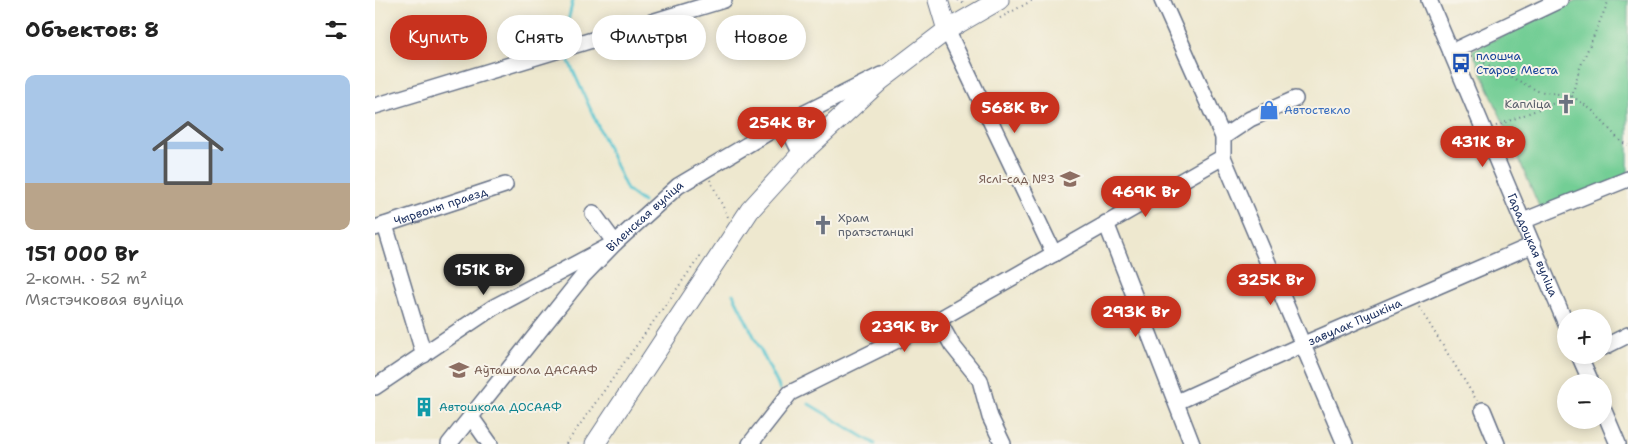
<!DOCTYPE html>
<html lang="ru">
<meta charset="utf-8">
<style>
:root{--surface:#fff;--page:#f2f2f2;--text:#222;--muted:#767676;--accent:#c8321e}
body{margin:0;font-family:"Shantell Sans",sans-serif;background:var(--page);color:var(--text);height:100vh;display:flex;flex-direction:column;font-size:19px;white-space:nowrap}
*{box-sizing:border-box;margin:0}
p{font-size:16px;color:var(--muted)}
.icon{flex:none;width:28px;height:28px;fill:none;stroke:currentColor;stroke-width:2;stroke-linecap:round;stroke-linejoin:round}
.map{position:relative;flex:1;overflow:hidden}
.details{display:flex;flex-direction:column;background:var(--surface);width:375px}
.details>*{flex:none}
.top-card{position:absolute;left:15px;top:15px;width:475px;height:45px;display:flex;gap:10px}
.fabs{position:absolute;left:1182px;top:309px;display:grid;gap:10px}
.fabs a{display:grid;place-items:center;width:55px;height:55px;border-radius:50%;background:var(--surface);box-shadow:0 2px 12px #0003;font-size:25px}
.price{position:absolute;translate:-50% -42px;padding:0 11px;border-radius:18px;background:var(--accent);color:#fff;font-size:16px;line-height:32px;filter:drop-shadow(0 1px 2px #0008)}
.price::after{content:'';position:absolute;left:50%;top:30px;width:15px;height:11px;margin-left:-8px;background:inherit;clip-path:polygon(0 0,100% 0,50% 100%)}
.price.current{background:#222;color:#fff}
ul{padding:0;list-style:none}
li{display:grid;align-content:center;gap:10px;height:265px;padding:0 25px}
li span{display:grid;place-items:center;height:155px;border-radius:10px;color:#555}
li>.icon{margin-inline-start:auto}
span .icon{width:90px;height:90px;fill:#fffc;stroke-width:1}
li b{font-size:21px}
h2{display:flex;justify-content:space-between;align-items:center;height:60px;padding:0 25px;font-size:21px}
.tag{padding:0 18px;border-radius:22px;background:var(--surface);box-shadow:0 2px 12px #0003;font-size:18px;line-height:45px}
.tag.current{background:var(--accent);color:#fff}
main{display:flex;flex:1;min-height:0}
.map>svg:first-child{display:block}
.green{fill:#73ce95;stroke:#477e7a}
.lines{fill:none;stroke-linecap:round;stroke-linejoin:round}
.stream{stroke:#58c5d0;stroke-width:3}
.minor-casing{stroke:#657086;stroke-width:18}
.major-casing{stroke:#657086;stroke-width:21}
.path{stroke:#657086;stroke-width:2;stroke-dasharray:1 4;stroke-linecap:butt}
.minor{stroke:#fff;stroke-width:15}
.major{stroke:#fff;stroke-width:19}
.labels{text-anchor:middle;stroke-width:4;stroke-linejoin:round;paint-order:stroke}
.transit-label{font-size:12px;fill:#164399;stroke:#f7f3e8;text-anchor:start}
.worship-label{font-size:12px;fill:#5b616d;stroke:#f7f3e8;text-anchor:end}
.shop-label{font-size:12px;fill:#366cbe;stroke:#f7f3e8;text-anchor:start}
.education-label{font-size:12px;fill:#785e54;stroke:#f7f3e8;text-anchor:end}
.street-label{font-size:12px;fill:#1b2f5e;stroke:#f7f3e8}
.culture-label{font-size:12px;fill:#0d838f;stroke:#f7f3e8;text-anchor:start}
</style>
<main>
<section class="details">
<h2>Объектов: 8<svg class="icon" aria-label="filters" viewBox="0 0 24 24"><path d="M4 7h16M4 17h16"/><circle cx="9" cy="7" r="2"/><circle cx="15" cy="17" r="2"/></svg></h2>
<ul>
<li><span style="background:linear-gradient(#a9c7e8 70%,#b9a48a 0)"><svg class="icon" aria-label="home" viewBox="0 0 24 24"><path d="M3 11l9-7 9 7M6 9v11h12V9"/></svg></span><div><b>151 000 Br</b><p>2-комн. · 52 m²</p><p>Мястэчковая вуліца</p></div></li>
</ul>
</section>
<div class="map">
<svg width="1253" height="444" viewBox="0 0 1253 444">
<rect width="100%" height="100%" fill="#f7f3e8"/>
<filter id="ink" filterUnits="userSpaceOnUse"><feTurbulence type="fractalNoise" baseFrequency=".02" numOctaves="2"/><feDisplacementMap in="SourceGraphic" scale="10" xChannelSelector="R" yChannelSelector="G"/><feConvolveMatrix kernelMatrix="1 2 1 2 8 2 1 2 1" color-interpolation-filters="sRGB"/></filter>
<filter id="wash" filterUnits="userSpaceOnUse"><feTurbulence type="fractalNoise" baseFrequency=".0096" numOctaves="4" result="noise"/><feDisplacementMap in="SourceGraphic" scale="20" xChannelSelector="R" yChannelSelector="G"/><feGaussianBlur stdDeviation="1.12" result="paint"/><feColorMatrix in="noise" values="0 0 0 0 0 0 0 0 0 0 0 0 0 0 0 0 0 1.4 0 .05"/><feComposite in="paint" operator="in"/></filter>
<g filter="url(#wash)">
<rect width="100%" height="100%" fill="#eee8cf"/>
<!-- green -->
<path class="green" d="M1204 0H1253V174L1166 211 1097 50Z"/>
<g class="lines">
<!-- stream -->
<path class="stream" d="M189 38 198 0
M191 55 252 190 268 202
M358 294 405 389
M434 404 500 444"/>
</g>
</g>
<g filter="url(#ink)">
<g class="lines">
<defs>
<g id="minor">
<path d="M787 0 848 137V157L970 444"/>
<path id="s1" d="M1054 0 1191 324"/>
<path d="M572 30 679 254"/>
<path d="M1076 52 1185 0"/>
<path d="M0 106 349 0"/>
<path d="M404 126 414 130 426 154"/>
<path d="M848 137 875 119 920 99"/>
<path d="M1148 221 1253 179"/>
<path d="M731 223 817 444"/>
<path d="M10 225 49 355"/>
<path id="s2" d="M0 228 130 185"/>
<path d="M563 320 577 345 605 380 615 417 628 444"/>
<path d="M1229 347 1253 335"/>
<path d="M1204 355 1216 382"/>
<path d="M0 387 119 307 240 243 218 213"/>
<path id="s3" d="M802 402 929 344 1158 245"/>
<path d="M1108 410 1122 444"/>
<path d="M1229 411 1243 444"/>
<path d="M96 417 115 444"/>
<path id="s4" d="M74 444 208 276 240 243 303 186 404 126 506 75"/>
<path d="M375 444 415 393 563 320 848 157"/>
</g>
<path id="major" d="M563 0 572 30
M220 444 375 210 426 154 505 81 572 30 624 0"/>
</defs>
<!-- minor casing -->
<use href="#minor" class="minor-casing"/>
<!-- major casing -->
<use href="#major" class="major-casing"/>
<!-- path -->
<path class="path" d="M583 0 589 4
M625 18 658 0
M1096 56 1163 91 1197 96 1217 110 1246 142 1253 145
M1121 126 1197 96 1204 70 1234 0
M335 180 353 217
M1044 307 1102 401
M1188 335 1191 342
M191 444 326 255"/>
<!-- minor -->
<use href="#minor" class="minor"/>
<!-- major -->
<use href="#major" class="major"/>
</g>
</g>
<!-- icons -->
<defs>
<symbol id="bus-bare" viewBox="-9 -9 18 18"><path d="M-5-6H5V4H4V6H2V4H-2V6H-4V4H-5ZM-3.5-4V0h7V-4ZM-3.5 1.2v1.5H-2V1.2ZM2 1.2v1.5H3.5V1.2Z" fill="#1a4fb4" stroke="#f7f3e8" stroke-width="2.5" paint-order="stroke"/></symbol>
<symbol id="church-bare" viewBox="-9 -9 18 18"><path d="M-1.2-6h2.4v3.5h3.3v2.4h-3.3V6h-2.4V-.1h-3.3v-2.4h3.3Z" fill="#6b7280" stroke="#f7f3e8" stroke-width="2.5" paint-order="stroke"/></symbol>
<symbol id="shop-bare" viewBox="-9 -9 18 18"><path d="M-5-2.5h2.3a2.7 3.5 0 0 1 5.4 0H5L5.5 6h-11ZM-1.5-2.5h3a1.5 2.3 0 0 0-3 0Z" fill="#3f7fe0" stroke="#f7f3e8" stroke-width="2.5" paint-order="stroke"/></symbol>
<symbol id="school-bare" viewBox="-9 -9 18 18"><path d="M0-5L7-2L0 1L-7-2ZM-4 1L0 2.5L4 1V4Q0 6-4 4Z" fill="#8d6e63" stroke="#f7f3e8" stroke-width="2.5" paint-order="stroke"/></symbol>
<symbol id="building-bare" viewBox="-9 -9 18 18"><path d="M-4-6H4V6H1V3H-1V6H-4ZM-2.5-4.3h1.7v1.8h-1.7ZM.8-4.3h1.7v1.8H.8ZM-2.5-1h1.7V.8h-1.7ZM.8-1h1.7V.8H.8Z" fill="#0f9aa8" stroke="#f7f3e8" stroke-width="2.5" paint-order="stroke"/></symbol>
</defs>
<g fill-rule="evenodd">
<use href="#bus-bare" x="1072" y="49" width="28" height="28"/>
<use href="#church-bare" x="1177" y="90" width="28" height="28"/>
<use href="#shop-bare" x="880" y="96" width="28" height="28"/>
<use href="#school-bare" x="681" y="165" width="28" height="28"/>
<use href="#church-bare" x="434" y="211" width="28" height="28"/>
<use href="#school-bare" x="70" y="356" width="28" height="28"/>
<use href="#building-bare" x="35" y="393" width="28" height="28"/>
</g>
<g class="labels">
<!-- transit labels -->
<g class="transit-label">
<text x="1101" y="60">плошча<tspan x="1101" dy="14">Старое Места</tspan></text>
</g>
<!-- worship labels -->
<g class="worship-label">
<text x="1176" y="108">Капліца</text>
<text x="463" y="222" text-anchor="start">Храм<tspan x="463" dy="14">пратэстанцкі</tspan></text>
</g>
<!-- shop labels -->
<g class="shop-label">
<text x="909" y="114">Автостекло</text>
</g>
<!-- education labels -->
<g class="education-label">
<text x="680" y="183">Яслі-сад №3</text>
<text x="99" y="374" text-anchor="start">Аўташкола ДАСААФ</text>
</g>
<!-- street labels -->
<g class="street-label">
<text dy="4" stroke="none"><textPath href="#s2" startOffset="69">Чырвоны праезд</textPath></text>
<text dy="4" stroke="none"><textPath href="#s4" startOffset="301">Віленская вуліца</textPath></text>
<text dy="4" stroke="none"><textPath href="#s1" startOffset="266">Гарадоцкая вуліца</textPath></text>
<text dy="4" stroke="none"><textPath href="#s3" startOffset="195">завулак Пушкіна</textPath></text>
</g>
<!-- culture labels -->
<g class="culture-label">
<text x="64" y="411">Автошкола ДОСААФ</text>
</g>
</g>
</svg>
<div class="fabs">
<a>+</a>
<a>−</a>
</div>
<b class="price" style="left:640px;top:134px">568K Br</b>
<b class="price" style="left:407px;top:149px">254K Br</b>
<b class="price" style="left:1108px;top:168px">431K Br</b>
<b class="price" style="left:771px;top:218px">469K Br</b>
<b class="price current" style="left:109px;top:296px">151K Br</b>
<b class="price" style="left:896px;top:306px">325K Br</b>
<b class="price" style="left:761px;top:338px">293K Br</b>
<b class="price" style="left:530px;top:353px">239K Br</b>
<div class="top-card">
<a class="tag current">Купить</a>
<a class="tag">Снять</a>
<a class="tag">Фильтры</a>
<a class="tag">Новое</a>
</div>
</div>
</main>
